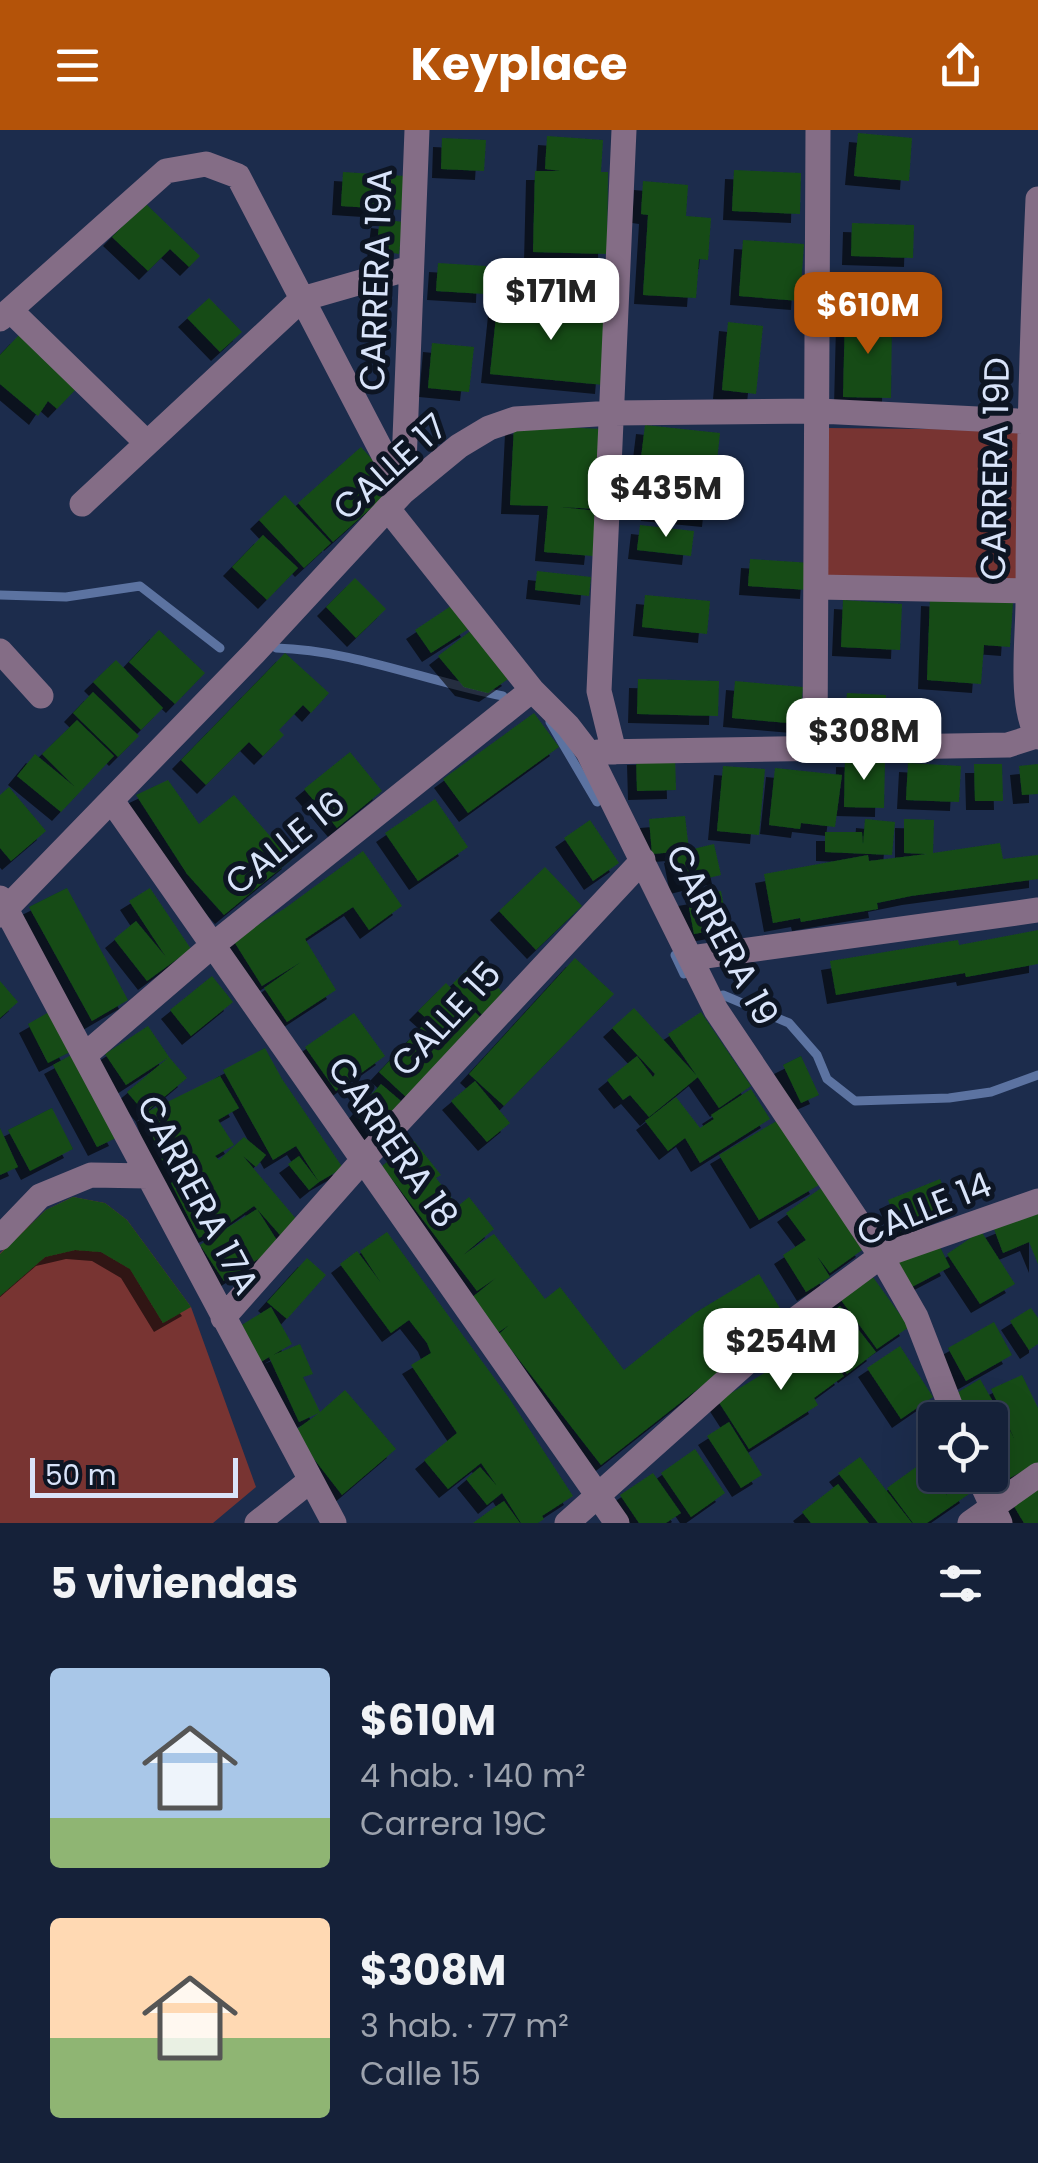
<!DOCTYPE html>
<html lang="es">
<meta charset="utf-8">
<style>
:root{--surface:#152139;--page:#1e2941;--text:#f1f3f6;--muted:#9da3ae;--line:#343e53;--accent:#b45309}
body{margin:0;font-family:Poppins,sans-serif;background:var(--page);color:var(--text);height:100vh;display:flex;flex-direction:column;font-size:38px;white-space:nowrap}
*{box-sizing:border-box;margin:0}
p{font-size:32px;color:var(--muted)}
.icon{flex:none;width:55px;height:55px;fill:none;stroke:currentColor;stroke-width:2;stroke-linecap:round;stroke-linejoin:round}
.map{position:relative;height:1393px;overflow:hidden}
.panel{display:flex;flex-direction:column;background:var(--surface);flex:1}
.panel>*{flex:none}
.fabs{position:absolute;left:918px;top:1272px;display:grid;gap:20px}
.fabs a{display:grid;place-items:center;width:90px;height:90px;border-radius:10px;background:var(--surface);box-shadow:0 10px 40px #0002,0 0 0 2px var(--line);font-size:50px}
.scale{position:absolute;left:30px;bottom:25px;width:208px;box-sizing:border-box;padding-left:10px;border:5px solid #d9e4fa;border-top:0;font-size:28px;line-height:35px;white-space:nowrap;color:#d9e4fa;-webkit-text-stroke:8px #0d1523;paint-order:stroke}
.price{position:absolute;translate:-50% -85px;padding:0 22px;border-radius:20px;background:#fff;color:#222;font-size:32px;line-height:65px;filter:drop-shadow(0 2px 5px #0008)}
.price::after{content:'';position:absolute;left:50%;top:60px;width:30px;height:22px;margin-left:-15px;background:inherit;clip-path:polygon(0 0,100% 0,50% 100%)}
.price.selected{background:var(--accent);color:#fff}
ul{padding:0;list-style:none}
li{display:flex;align-items:center;gap:30px;height:250px;padding:0 50px}
li span{display:grid;place-items:center;flex:none;width:280px;height:200px;border-radius:10px;color:#555}
li>.icon{margin-inline-start:auto}
span .icon{width:120px;height:120px;fill:#fffc;stroke-width:1}
li b{font-size:42px}
h2{display:flex;justify-content:space-between;align-items:center;height:120px;padding:0 50px;font-size:42px}
header{display:flex;justify-content:space-between;align-items:center;height:130px;padding:0 50px;background:var(--accent);color:#fff;font-size:45px;font-weight:700}
.map>svg:first-child{display:block}
.green{fill:#783432}
.lines{fill:none;stroke-linecap:round;stroke-linejoin:round}
.stream{stroke:#5c73a1;stroke-width:9}
.building{fill:#154c16;filter:url(#shadow)}
.minor{stroke:#846d86;stroke-width:25}
.labels{text-anchor:middle;stroke-width:10;stroke-linejoin:round;paint-order:stroke}
.street-label{font-size:35px;fill:#d9e4fa;stroke:#0d1523}
</style>
<header><svg class="icon" aria-label="menu" viewBox="0 0 24 24"><path d="M4 6h16M4 12h16M4 18h16"/></svg>Keyplace<svg class="icon" aria-label="share" viewBox="0 0 24 24"><path d="M12 15V3M7 8l5-5 5 5M5 13v7h14v-7"/></svg></header>
<div class="map">
<svg width="1038" height="1393" viewBox="0 0 1038 1393">
<defs>
<filter id="shadow"><feDropShadow dx="-9" dy="9" stdDeviation="0" flood-color="#0009"/></filter>
</defs>
<rect width="100%" height="100%" fill="#1c2c4c"/>
<!-- green -->
<path class="green" d="M828 298 1020 300 1018 452 826 449Z
M73 1067 105 1073 127 1090 191 1177 256 1357 213 1393H0V1123L46 1080Z"/>
<g class="lines">
<!-- stream -->
<path class="stream" d="M0 465 66 467 140 456 220 518
M276 518C353 520 428 552 503 566
M550 592 597 672
M675 825 684 844
M723 865 789 893 817 925 827 949 855 971 949 968 991 962 1038 945"/>
</g>
<!-- building -->
<path class="building" d="M858 3 912 8 909 51 854 46Z
M547 6 603 10 601 42H608L607 124 533 122 535 41H561L545 39Z
M442 8 486 10 484 41 441 39Z
M734 40 801 43 800 84 732 81Z
M343 42 405 46 402 80 341 76Z
M643 51 688 55 686 86 711 88 708 130 699 129 696 168 643 165 648 85 641 84Z
M145 73 200 126 189 137 170 119 148 141 112 107Z
M380 89 403 92 399 124 376 120Z
M852 93 914 95 913 128 851 126Z
M743 110 804 114 800 171 739 166Z
M438 133 486 136 485 164 436 161Z
M541 161 570 164 569 181 610 185 604 255 490 244 497 177 539 182Z
M209 168 242 202 220 222 187 188Z
M845 186 892 187 891 268 843 267Z
M728 192 763 196 756 264 722 260Z
M19 205 77 258 57 279 48 271 38 286 0 254V225Z
M432 213 474 217 469 262 428 258Z
M514 295 603 299 599 379 559 377 598 381 593 426 544 422 548 376 510 375Z
M645 295 720 303 711 388 650 382 655 338 640 336Z
M361 317 396 356 333 412 298 373Z
M285 365 331 413 304 438 259 390Z
M640 395 694 401 691 426 637 420Z
M263 405 298 438 267 470 232 437Z
M750 429 811 433 809 460 748 456Z
M537 441 591 447 589 466 535 460Z
M355 448 386 479 356 508 326 477Z
M645 465 710 471 707 504 642 497Z
M930 467 1013 472 1010 517 984 515 981 554 927 550Z
M843 470 902 474 900 520 841 517Z
M454 474 470 498 431 523 415 500Z
M473 499 511 547 488 563 464 557 438 526Z
M159 500 205 543 175 574 129 532Z
M285 523 329 563 311 583 303 575 279 600 284 605 263 626 249 612 206 655 181 630Z
M116 530 163 578 141 600 93 552Z
M638 549 719 551 718 586 637 584Z
M735 551 803 557 800 594 732 588Z
M93 562 139 606 118 627 73 583Z
M847 563 886 565 885 596 844 593Z
M534 583 559 617 468 683 443 649Z
M77 590 114 626 61 682 17 646 35 624 75 657 42 624Z
M350 622 382 661 337 698 304 659Z
M675 625 676 660 637 661 636 626Z
M845 628 885 629 884 678 844 677Z
M908 633 961 636 959 672 906 670Z
M974 634H1002L1003 671H975Z
M1038 634V664L1022 665 1019 636Z
M723 636 765 639 759 705 717 701Z
M775 638 842 645 835 697 801 693 800 699 769 695Z
M168 650 199 694 234 665 291 730 224 785 187 744 136 665Z
M9 657 46 701 11 731 0 718V665Z
M435 669 468 717 418 751 385 703Z
M685 686 689 720 714 714 721 745 679 755 673 724 687 721 652 724 649 689Z
M865 689 895 692 892 725 825 722V702H862L863 715Z
M904 689 934 690 933 723 1000 713 1003 729 1038 725V749L911 766 877 773 878 779 835 786 801 792 800 788 773 793 764 744 868 725 869 731 927 724 904 723Z
M590 690 619 733 593 751 564 708Z
M363 721 402 776 369 800 353 777 305 809 336 860 287 892 264 858 301 832 262 856 233 810 284 779Z
M545 737 582 776 536 820 499 781Z
M67 758 128 870 92 891 29 777Z
M150 758 191 819 147 851 114 809 136 791 166 827 129 771Z
M721 761 728 798 694 804 687 767Z
M1038 800V834L966 847 965 843 836 865 830 831 958 810 959 815Z
M575 828 614 864 504 976 469 944Z
M475 833 506 866 484 887 453 853Z
M212 846 233 872 191 906 170 880Z
M0 851 18 872 0 888Z
M446 853 482 889 407 968 379 942 428 890 418 881Z
M634 878 698 947 649 987 630 965 623 970 607 950 637 926 653 947 655 944 612 898Z
M49 882 70 922 48 933 28 894Z
M701 882 751 956 719 978 668 904Z
M354 883 385 926 336 961 305 917Z
M148 896 169 927 126 955 105 924Z
M265 918 282 949 343 1038 319 1052 296 1016 273 1030 223 940Z
M75 923 118 1007 97 1017 53 935Z
M801 926 819 965 801 973 783 935Z
M169 927 187 948 145 983 127 962Z
M220 946 239 978 218 990 234 1015 215 1026 219 1030 244 1007 266 1025 256 1037 243 1026 297 1090 280 1105 257 1079 280 1115 224 1151 200 1115 257 1079 254 1076 230 1093 199 1108 171 1053 175 1051 159 1025 145 983Z
M475 951 510 993 487 1012 451 971Z
M381 954 401 971 374 1002 354 984Z
M751 959 770 989 700 1033 685 1008 668 1021 645 991 676 967 700 998 714 989 711 985Z
M52 978 73 1019 30 1041 8 1000Z
M780 989 819 1055 759 1090 719 1025Z
M0 998 18 1037 0 1045Z
M414 1011 441 1045 436 1048 458 1076 469 1067 494 1099 463 1125 494 1104 545 1169 560 1157 624 1240 695 1183 759 1144 786 1188 725 1224 731 1233 601 1335 499 1204 509 1195 496 1204 470 1169 496 1148 477 1161 382 1036Z
M299 1026 319 1052 309 1060 288 1034Z
M940 1049 953 1080 901 1102 888 1070Z
M821 1058 865 1118 830 1143 817 1126 830 1147 806 1162 783 1125 806 1110 786 1083Z
M73 1067 105 1073 127 1090 191 1177 163 1193 130 1139 101 1122 75 1120 45 1127 0 1166V1124L46 1080Z
M1038 1081V1134L1029 1112 1003 1123 994 1099Z
M981 1101 1015 1154 980 1174 947 1124Z
M387 1102 509 1268 573 1366 542 1386 544 1389 538 1393H521L502 1363 487 1375 466 1349 480 1337 497 1356 481 1333 448 1359 424 1330 457 1303 411 1235 431 1223 427 1213 409 1190 391 1203 340 1134 357 1121 381 1153 360 1121Z
M938 1113 950 1137 910 1158 897 1133Z
M307 1128 326 1145 287 1189 267 1172Z
M870 1143 909 1197 877 1219 838 1166Z
M840 1176 876 1222 847 1244 811 1197Z
M271 1177 292 1214 273 1225 300 1214 313 1244 303 1247 320 1282 345 1260 396 1319 342 1365 293 1302 319 1283 299 1292 269 1227 261 1232 240 1196Z
M1031 1178 1038 1188V1214L1029 1220 1010 1191Z
M994 1192 1012 1225 966 1251 948 1218Z
M813 1205 844 1246 814 1268 818 1275 749 1319 718 1271 786 1230 784 1227Z
M900 1216 933 1267 901 1289 867 1238Z
M1022 1245 1038 1278V1333L1004 1351 990 1326V1290H970L955 1264 980 1249 1014 1308 991 1259Z
M729 1292 762 1345 741 1358 707 1306Z
M695 1319 725 1363 691 1387 661 1343Z
M860 1327 912 1393H878L838 1343Z
M923 1332 948 1367 935 1345H957L969 1364 927 1393H913L887 1358Z
M653 1343 681 1383 666 1393H639L620 1365Z
M838 1354 869 1393H811L802 1382Z
M1038 1357V1393H1024L1012 1373Z
M504 1371 520 1393H473L492 1379Z"/>
<g class="lines">
<!-- minor -->
<path class="minor" d="M1038 69C1032 204 1028 338 1028 472 1028 510 1019 575 1038 607
M10 180 147 313
M0 189 166 41 206 34 238 46 403 362
M403 360 417 0
M82 374 302 169 410 138
M388 379 532 560 568 596 588 622 716 880 881 1126 916 1187 956 1290
M817 457 1028 461
M0 521 41 566
M815 618 818 0
M598 622 1008 615 1036 606
M614 622 599 561 624 0
M112 671 617 1393
M0 768 334 1393
M0 785 255 522 403 362 459 316 489 298 515 289 613 283 819 281 1038 292
M691 828 1038 780
M85 925 213 815 532 560
M0 1108 40 1066 91 1045 148 1046
M223 1188 363 1030 643 730
M978 1345 1000 1393
M257 1393 311 1350
M567 1393 792 1192 881 1126 1038 1071
M970 1393 1038 1345"/>
</g>
<g class="labels">
<!-- street labels -->
<g class="street-label">
<text transform="translate(376 150) rotate(-88)" y="12">CARRERA 19A</text>
<text transform="translate(390 337) rotate(-42)" y="12">CALLE 17</text>
<text transform="translate(995 339) rotate(-89)" y="12">CARRERA 19D</text>
<text transform="translate(285 713) rotate(-39)" y="12">CALLE 16</text>
<text transform="translate(722 805) rotate(62)" y="12">CARRERA 19</text>
<text transform="translate(446 889) rotate(-47)" y="12">CALLE 15</text>
<text transform="translate(393 1012) rotate(55)" y="12">CARRERA 18</text>
<text transform="translate(198 1065) rotate(62)" y="12">CARRERA 17A</text>
<text transform="translate(924 1079) rotate(-22)" y="12">CALLE 14</text>
</g>
</g>
</svg>
<div class="fabs">
<a><svg class="icon" aria-label="locate" viewBox="0 0 24 24"><circle cx="12" cy="12" r="6"/><path d="M12 2v4M12 18v4M2 12h4M18 12h4"/></svg></a>
</div>
<div class="scale">50 m</div>
<b class="price" style="left:551px;top:213px">$171M</b>
<b class="price selected" style="left:868px;top:227px">$610M</b>
<b class="price" style="left:666px;top:410px">$435M</b>
<b class="price" style="left:864px;top:653px">$308M</b>
<b class="price" style="left:781px;top:1263px">$254M</b>
</div>
<section class="panel">
<h2>5 viviendas<svg class="icon" aria-label="filters" viewBox="0 0 24 24"><path d="M4 7h16M4 17h16"/><circle cx="9" cy="7" r="2"/><circle cx="15" cy="17" r="2"/></svg></h2>
<ul>
<li><span style="background:linear-gradient(#a9c7e8 75%,#8fb573 0)"><svg class="icon" aria-label="home" viewBox="0 0 24 24"><path d="M3 11l9-7 9 7M6 9v11h12V9"/></svg></span><div><b>$610M</b><p>4 hab. · 140 m²</p><p>Carrera 19C</p></div></li>
<li><span style="background:linear-gradient(#ffd9b3 60%,#8fb573 0)"><svg class="icon" aria-label="home" viewBox="0 0 24 24"><path d="M3 11l9-7 9 7M6 9v11h12V9"/></svg></span><div><b>$308M</b><p>3 hab. · 77 m²</p><p>Calle 15</p></div></li>
</ul>
</section>
